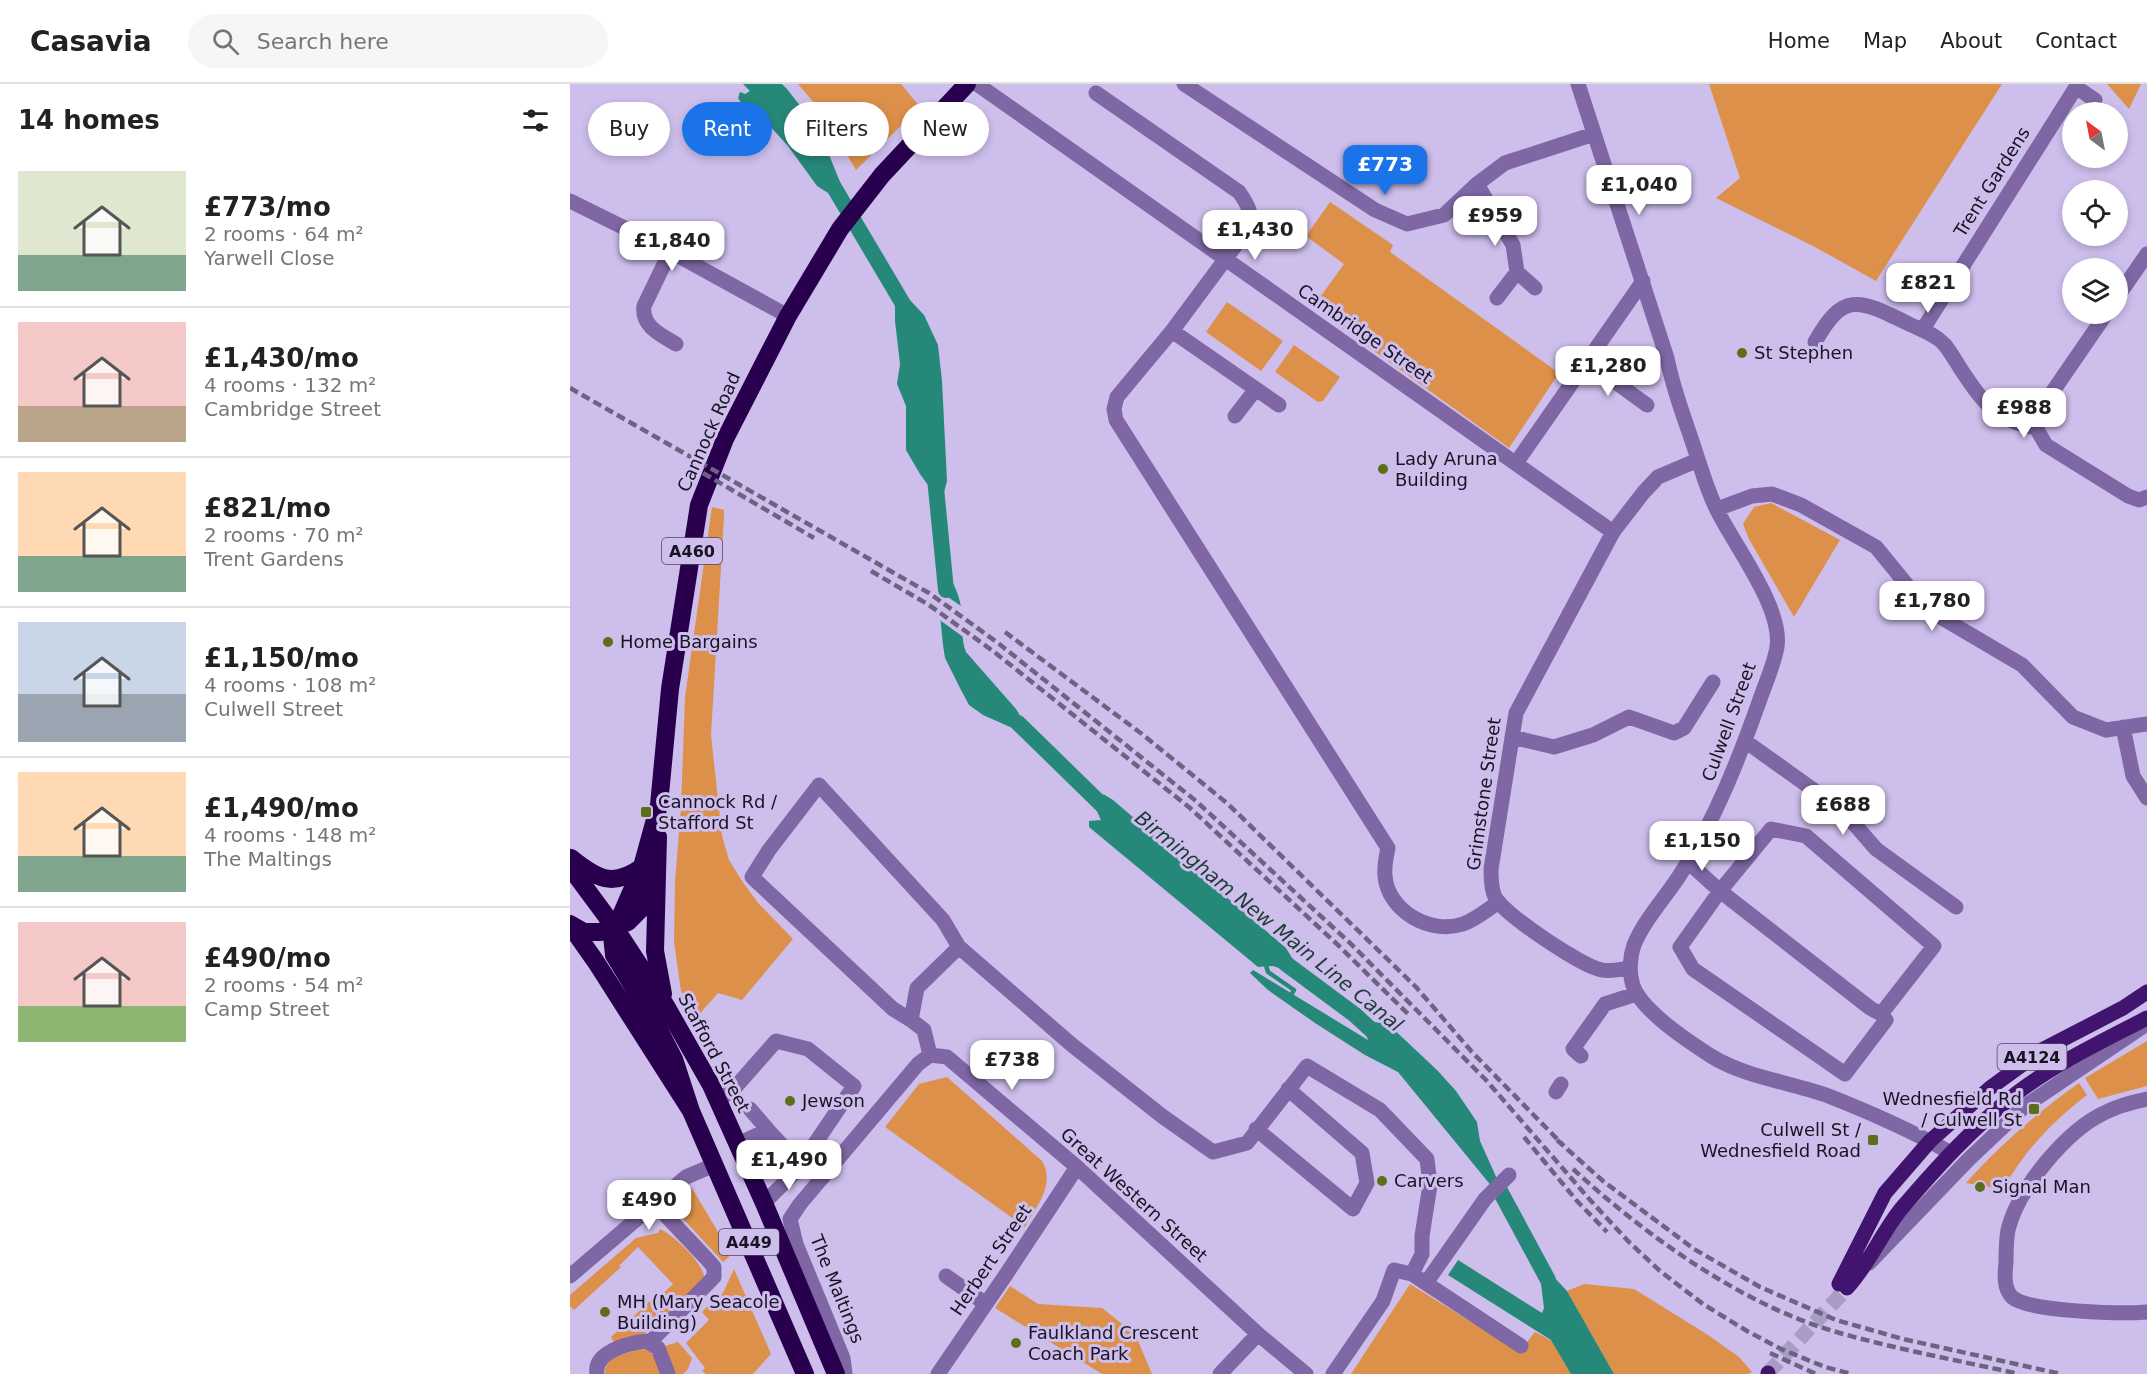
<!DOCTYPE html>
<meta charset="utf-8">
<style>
:root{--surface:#fff;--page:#f6f6f6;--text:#222;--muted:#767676;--line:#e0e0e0;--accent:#1a73e8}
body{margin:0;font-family:"DejaVu Sans",sans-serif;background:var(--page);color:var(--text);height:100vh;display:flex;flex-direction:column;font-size:22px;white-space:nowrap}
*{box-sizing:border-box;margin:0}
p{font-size:20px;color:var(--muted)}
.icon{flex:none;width:33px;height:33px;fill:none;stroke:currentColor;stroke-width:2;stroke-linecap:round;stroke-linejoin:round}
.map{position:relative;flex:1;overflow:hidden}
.details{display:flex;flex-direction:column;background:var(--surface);width:570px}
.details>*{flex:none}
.guide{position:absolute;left:18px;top:18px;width:570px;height:54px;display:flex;gap:12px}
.needle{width:39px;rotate:328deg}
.fabs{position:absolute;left:1492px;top:18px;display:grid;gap:12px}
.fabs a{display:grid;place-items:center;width:66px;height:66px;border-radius:50%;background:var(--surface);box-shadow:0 3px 9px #0003;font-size:30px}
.price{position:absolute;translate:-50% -51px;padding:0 14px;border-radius:12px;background:#fff;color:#222;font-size:20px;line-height:39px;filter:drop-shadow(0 2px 3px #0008)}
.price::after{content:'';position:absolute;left:50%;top:36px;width:18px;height:14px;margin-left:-9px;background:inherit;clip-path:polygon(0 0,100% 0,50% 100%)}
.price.active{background:var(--accent);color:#fff}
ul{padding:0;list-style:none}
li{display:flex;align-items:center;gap:18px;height:150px;padding:0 18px}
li+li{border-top:2px solid var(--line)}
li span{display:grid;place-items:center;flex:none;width:168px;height:120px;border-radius:0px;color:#555}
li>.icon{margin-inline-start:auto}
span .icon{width:72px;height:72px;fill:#fffc;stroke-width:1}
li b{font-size:26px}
h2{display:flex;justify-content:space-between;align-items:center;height:72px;padding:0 18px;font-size:26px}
.chip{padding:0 21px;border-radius:27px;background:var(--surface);box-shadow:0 3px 9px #0003;font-size:21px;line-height:54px}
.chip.active{background:var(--accent);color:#fff}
header{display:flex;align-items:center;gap:36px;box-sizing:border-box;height:84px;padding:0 30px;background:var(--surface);border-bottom:2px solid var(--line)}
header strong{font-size:28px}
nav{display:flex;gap:33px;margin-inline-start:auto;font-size:21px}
.search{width:420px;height:54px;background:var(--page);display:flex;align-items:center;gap:15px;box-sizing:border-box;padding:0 21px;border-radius:33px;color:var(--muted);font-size:22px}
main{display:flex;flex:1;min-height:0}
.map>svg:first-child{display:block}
.green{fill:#dd9049}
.water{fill:#268879}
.pier{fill:#cdbeec}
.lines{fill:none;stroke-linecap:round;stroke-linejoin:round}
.stream{stroke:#268879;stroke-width:4.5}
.canal{stroke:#268879;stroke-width:16}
.major-tunnel{stroke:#a99cc4;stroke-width:15;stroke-dasharray:15 8;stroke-linecap:butt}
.minor{stroke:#7e67a4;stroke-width:15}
.major{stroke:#41146f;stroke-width:15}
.highway{stroke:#29004e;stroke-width:18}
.rail{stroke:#6d6381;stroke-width:4.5;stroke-dasharray:9 4.5;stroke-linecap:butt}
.poi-dot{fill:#5d6e1b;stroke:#cdbeec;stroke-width:2}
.labels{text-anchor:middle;stroke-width:6;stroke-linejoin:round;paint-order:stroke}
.shield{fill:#cdbeec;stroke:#4f465f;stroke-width:1.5}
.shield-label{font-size:16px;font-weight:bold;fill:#191323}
.street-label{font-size:18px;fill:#191323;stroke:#cdbeec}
.poi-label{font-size:18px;fill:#191323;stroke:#cdbeec;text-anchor:start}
.water-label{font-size:20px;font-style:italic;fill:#1e3b36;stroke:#cdbeec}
</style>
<header>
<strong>Casavia</strong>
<div class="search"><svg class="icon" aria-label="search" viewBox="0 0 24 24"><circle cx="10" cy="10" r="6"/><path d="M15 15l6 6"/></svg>Search here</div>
<nav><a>Home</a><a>Map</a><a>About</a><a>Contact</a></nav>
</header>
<main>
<section class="details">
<h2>14 homes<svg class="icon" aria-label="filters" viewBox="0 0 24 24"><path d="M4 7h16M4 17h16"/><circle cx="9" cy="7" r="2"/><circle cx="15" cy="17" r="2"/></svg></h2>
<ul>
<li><span style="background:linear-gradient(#dfe7d0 70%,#7fa58c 0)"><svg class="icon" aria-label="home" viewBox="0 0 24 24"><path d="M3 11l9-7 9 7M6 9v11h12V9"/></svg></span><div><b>£773/mo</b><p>2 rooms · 64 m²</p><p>Yarwell Close</p></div></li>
<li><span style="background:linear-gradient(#f6c9c9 70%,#b9a48a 0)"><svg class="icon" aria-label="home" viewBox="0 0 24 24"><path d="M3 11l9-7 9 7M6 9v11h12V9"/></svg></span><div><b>£1,430/mo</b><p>4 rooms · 132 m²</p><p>Cambridge Street</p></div></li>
<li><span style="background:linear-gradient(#ffd9b3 70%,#7fa58c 0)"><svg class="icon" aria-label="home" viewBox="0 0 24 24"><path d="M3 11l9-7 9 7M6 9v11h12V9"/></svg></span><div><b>£821/mo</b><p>2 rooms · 70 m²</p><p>Trent Gardens</p></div></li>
<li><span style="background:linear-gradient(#c9d6e8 60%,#9aa5b1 0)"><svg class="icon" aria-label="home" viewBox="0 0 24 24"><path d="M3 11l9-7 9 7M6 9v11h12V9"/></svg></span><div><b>£1,150/mo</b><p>4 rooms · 108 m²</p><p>Culwell Street</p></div></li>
<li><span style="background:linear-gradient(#ffd9b3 70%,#7fa58c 0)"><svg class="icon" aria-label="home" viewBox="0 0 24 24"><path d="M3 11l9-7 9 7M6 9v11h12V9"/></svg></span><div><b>£1,490/mo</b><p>4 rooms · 148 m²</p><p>The Maltings</p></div></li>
<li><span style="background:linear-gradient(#f6c9c9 70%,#8fb573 0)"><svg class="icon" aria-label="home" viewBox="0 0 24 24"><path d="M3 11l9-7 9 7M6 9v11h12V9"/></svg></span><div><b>£490/mo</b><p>2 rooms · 54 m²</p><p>Camp Street</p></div></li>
</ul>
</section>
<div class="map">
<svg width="1577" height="1290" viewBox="0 0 1577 1290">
<rect width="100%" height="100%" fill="#cdbeec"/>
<!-- green -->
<path class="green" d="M228 0H331L350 23 286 86 251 27Z
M1139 0H1432L1306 197 1245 163 1146 114 1170 94Z
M1537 0H1571L1559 25Z
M760 118 823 161 820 168 989 289 939 364 743 223 774 180 736 152Z
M657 218 713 257 691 287 636 248Z
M724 261 770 293 753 317 748 318 705 288Z
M1201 419 1270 456 1224 533 1179 455 1173 440 1184 423Z
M142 423 154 426V433L141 651 152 752 159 776 172 797 188 819 223 855 172 916 148 909 127 933 111 907 104 858 105 798 111 723 115 613Z
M1577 957V1002L1528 1015 1515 994Z
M377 993 472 1077C486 1100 466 1123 455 1143L315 1043 349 1000Z
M1509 999 1517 1011C1481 1039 1456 1065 1433 1105L1396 1099C1431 1060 1467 1029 1509 999Z
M122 1104 151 1153 159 1173 153 1178 106 1127 108 1112 114 1107Z
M90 1145C104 1151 133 1179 134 1193L82 1246 45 1261 41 1253 81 1216 83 1219 103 1200 68 1163 49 1182 51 1183 4 1226 0 1222V1211L66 1154 88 1149Z
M164 1185 201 1270 183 1290H136L132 1287 135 1284 116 1259 139 1236 132 1228 139 1221 145 1227 148 1224 143 1218 153 1209Z
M840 1200 949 1268 965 1248 982 1257 1002 1290H781Z
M1014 1200 1064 1205 1138 1251 1169 1273 1182 1288 1178 1290H1044L997 1207Z
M440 1202 468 1220 532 1224 565 1250 582 1290H532L425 1224Z
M108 1258 122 1274 118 1285 113 1290H104L95 1262Z
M70 1265C85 1265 87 1279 91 1290H35C34 1272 56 1270 70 1265Z"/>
<!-- water -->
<path class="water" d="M173 0H212L217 5 249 46 272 103 274 119 247 102 218 62 198 40 184 26 172 20 168 14 170 8 175 10 180 7Z
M328 210 338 214 354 231 368 261 372 297 377 397 374 408 368 415 350 390 336 366V322L327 300 330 280 325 237V219Z
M374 484C384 499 390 512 392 529 393 542 391 556 396 568L446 625 463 653 413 631 399 621 391 606 375 574 373 561 368 511Z
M517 706 535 711 543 716 716 864 733 892 703 882 688 883 519 743V737L531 736Z
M683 886 798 956 791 936 818 940 867 986 886 1007 907 1038 910 1057 941 1126 828 988 795 971 745 939 698 906 680 889Z
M888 1176 972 1229 974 1224 968 1176 997 1207 1044 1290H1001L981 1256 878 1191Z"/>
<!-- pier -->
<path class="pier" d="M366 505 394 524 396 555 367 534Z"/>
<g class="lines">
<!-- stream -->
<path class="stream" d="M695 878 698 888 724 906 720 913 721 914"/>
<!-- canal -->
<path class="canal" d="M262 100 339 230
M365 394 376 506
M448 639 532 721
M715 879 785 931 808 952
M930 1107 978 1196"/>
<!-- major-tunnel -->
<path class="major-tunnel" d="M1198 1289 1277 1204"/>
<!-- minor -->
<path class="minor" d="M407 0 1043 448
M614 0 805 126 837 140 874 131 907 100 935 79 1024 50
M1008 0 1097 274C1103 305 1113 330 1123 360 1130 381 1136 403 1146 424 1163 460 1213 523 1207 563 1204 581 1195 600 1189 618 1168 677 1146 733 1113 786 1098 811 1075 834 1064 861 1060 872 1059 887 1062 898 1067 924 1118 957 1141 972 1175 993 1219 998 1256 1011 1297 1027 1342 1047 1381 1069
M1506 3 1525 16
M526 9 669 108C679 122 683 130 677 146L602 247 709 321
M907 100 943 161 947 188 965 204
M0 117 85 159 218 232
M100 168 74 222C71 242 91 251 106 260
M1548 212 1577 170
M927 214 947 188
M1536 230 1468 329 1466 344 1476 361 1558 412 1569 416 1577 413
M1353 245 1508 0
M602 247 547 313 544 325 546 336 818 764C816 773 814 782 815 792 818 827 860 851 893 840 905 836 918 825 929 818
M1245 258C1273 208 1288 215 1335 238 1348 245 1364 249 1374 260 1380 267 1385 276 1390 284 1412 317 1425 337 1466 344
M1018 278 1077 321
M665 332 686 305
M946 379 1073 197
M1147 425 1182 412 1202 410 1231 421 1306 463 1346 512 1362 528 1452 581 1503 633 1536 646 1577 640
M1553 643 1563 692 1577 714
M942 653 984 663 1023 651 1059 633 1104 649 1114 644 1143 598
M1175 657 1273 727 1306 765 1386 823
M1118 778 1150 807 1300 924 1311 930 1364 862 1236 752 1201 745 1150 807 1110 863 1123 885 1275 990 1316 936 1311 930
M1060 884C1052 885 1041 888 1032 886 1013 883 933 830 925 813 921 805 921 794 921 785L946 629 1043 448 1073 409 1088 393 1128 376
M341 936 323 925 182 793 199 766 249 701 373 836 389 863 502 961 592 1032 643 1068 677 1059 737 982 810 1026 857 1075 860 1101 852 1152V1170L842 1190
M360 971 377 973 507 1083 688 1250 736 1290
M360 971 354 946 341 936 347 904 389 863
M1011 972 1003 965 1035 920 1066 910
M986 1008 991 1000
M1577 1015C1562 1018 1547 1022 1534 1029 1496 1047 1448 1105 1438 1146 1436 1157 1436 1168 1436 1178 1435 1189 1433 1204 1442 1213 1458 1228 1554 1230 1577 1228
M148 1016 162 1007 206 957 238 965 284 1002 227 1086 194 1119
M180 1025 198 1046
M686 1045 783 1125 797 1099 792 1069 718 1005
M168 1060 198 1046 212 1061
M1299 1179 1399 1075 1455 1022 1575 941
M0 1192 116 1093 144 1081
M376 1192 416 1220
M856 1199 915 1115 939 1091
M80 1258 144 1193V1183L136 1174 85 1120
M27 1290C23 1268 59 1259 76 1257L88 1264 98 1290
M275 1290 273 1274 226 1160 220 1135 230 1120 348 980 360 971
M368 1290 435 1192 507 1083
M650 1290 688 1250
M763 1290 813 1217 824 1186 842 1190 951 1262"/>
<!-- major -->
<path class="major" d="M1269 1200 1315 1109 1360 1057 1420 1004 1472 966 1553 924 1577 908
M1277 1204C1299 1180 1311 1150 1331 1125 1367 1083 1403 1043 1447 1009 1486 979 1533 957 1577 934
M1198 1290V1289"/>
<!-- highway -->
<path class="highway" d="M88 753 85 867 93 910
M1 774C27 795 43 804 72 783
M0 783 45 844 96 922 141 1001 194 1119 266 1290
M0 840 14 848H30L58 838 71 825 83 796
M0 841 26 878 121 1027 235 1290
M121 1027 104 975 87 942 44 871 42 852 72 783 89 721 100 605 129 421 155 355 218 232 270 145 312 91 397 0"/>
<!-- rail -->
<path class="rail" d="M0 304 359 509 428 559 626 717 780 859 916 996 1021 1117 1058 1157 1090 1187 1133 1220 1177 1247 1211 1265 1255 1283 1282 1290
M133 389 244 454
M301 487 359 521 423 567 620 724 769 862 839 931
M435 548 572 650 658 720 846 903 902 968 994 1062
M954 1053 1007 1117 1037 1148
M987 1056 1033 1097 1124 1165 1190 1203 1266 1236 1333 1255 1491 1290
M1003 1085C1074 1150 1169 1219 1263 1247 1324 1265 1387 1276 1449 1290
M1200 1269 1246 1290"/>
</g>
<!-- markers -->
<g class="poi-dot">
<circle cx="1172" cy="269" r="6"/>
<circle cx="813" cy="385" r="6"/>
<circle cx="38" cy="558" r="6"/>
<rect x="70" y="722" width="12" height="12" rx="3"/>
<circle cx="220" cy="1017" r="6"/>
<rect x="1458" y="1019" width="12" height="12" rx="3"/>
<rect x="1297" y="1050" width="12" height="12" rx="3"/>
<circle cx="812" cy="1097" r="6"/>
<circle cx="1410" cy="1103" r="6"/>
<circle cx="35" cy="1228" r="6"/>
<circle cx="446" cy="1259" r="6"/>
</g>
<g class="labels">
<!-- shield labels -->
<g class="shield">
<rect x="92" y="454" width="60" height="26" rx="4.5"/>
<rect x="1427.5" y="960" width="69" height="26" rx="4.5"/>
<rect x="149" y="1145" width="60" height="26" rx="4.5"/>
</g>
<g class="shield-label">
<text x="122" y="473">A460</text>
<text x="1462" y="979">A4124</text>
<text x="179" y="1164">A449</text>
</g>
<!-- street labels -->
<g class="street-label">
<text transform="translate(1422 98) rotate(-58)" y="6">Trent Gardens</text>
<text transform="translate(795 250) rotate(35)" y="6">Cambridge Street</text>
<text transform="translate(139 348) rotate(-66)" y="6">Cannock Road</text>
<text transform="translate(1159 638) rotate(-70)" y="6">Culwell Street</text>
<text transform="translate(914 710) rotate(-82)" y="6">Grimstone Street</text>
<text transform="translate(144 969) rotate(62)" y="6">Stafford Street</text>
<text transform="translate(564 1111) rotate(42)" y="6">Great Western Street</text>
<text transform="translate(421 1176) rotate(-56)" y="6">Herbert Street</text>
<text transform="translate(267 1205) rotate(68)" y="6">The Maltings</text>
</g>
<!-- poi labels -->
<g class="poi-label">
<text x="1184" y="275">St Stephen</text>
<text x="825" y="381">Lady Aruna<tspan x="825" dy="21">Building</tspan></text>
<text x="50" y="564">Home Bargains</text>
<text x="88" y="724">Cannock Rd /<tspan x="88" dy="21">Stafford St</tspan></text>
<text x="1452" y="1021" text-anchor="end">Wednesfield Rd<tspan x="1452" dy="21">/ Culwell St</tspan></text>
<text x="232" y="1023">Jewson</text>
<text x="1291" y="1052" text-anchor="end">Culwell St /<tspan x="1291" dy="21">Wednesfield Road</tspan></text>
<text x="824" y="1103">Carvers</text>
<text x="1422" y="1109">Signal Man</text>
<text x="47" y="1224">MH (Mary Seacole<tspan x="47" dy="21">Building)</tspan></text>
<text x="458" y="1255">Faulkland Crescent<tspan x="458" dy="21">Coach Park</tspan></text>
</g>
<!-- water labels -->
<g class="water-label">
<text transform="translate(699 837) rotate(39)" y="7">Birmingham New Main Line Canal</text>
</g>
</g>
</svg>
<div class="fabs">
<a><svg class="needle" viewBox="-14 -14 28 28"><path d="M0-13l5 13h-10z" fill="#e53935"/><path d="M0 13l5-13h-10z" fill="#767676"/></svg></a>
<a><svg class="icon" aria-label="locate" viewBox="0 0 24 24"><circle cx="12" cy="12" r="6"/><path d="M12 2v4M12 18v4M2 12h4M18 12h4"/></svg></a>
<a><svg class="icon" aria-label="layers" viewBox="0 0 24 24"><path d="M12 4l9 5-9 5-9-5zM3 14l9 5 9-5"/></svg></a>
</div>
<b class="price active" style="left:815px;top:112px">£773</b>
<b class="price" style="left:1069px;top:132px">£1,040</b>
<b class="price" style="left:925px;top:163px">£959</b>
<b class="price" style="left:685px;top:177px">£1,430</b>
<b class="price" style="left:102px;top:188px">£1,840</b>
<b class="price" style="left:1358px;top:230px">£821</b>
<b class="price" style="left:1038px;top:313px">£1,280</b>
<b class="price" style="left:1454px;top:355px">£988</b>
<b class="price" style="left:1362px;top:548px">£1,780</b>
<b class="price" style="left:1273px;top:752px">£688</b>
<b class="price" style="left:1132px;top:788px">£1,150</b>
<b class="price" style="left:442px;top:1007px">£738</b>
<b class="price" style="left:219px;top:1107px">£1,490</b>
<b class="price" style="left:79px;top:1147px">£490</b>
<div class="guide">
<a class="chip">Buy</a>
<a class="chip active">Rent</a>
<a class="chip">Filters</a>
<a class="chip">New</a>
</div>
</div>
</main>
